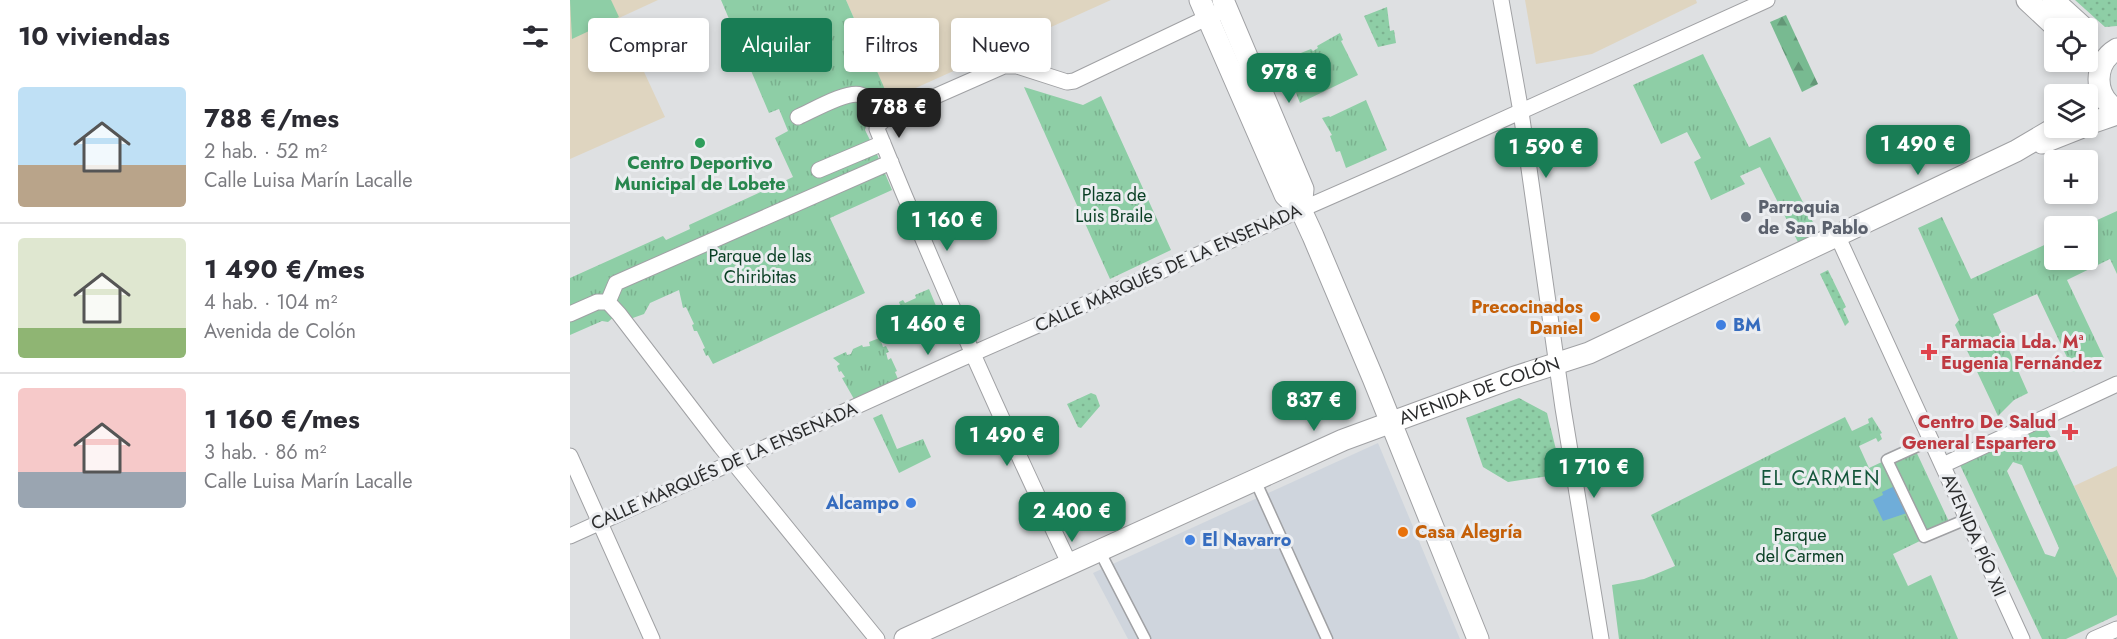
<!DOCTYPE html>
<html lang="es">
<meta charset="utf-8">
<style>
:root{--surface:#fff;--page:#f7f7f7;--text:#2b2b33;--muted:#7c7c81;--line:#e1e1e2;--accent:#197d55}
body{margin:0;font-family:Jost,sans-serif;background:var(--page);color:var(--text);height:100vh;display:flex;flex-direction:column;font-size:22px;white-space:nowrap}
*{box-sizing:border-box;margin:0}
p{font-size:20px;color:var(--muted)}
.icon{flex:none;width:33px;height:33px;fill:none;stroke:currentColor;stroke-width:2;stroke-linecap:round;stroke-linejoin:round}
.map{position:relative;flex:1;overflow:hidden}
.side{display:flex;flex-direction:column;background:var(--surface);width:570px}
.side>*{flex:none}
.banner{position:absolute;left:18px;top:18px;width:570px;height:54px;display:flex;gap:12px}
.buttons{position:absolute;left:1474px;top:18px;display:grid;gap:12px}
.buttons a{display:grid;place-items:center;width:54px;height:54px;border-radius:6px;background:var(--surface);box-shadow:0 3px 9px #0003;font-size:30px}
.price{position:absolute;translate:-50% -51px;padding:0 14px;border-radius:12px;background:var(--accent);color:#fff;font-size:20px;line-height:39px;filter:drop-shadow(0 2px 3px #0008)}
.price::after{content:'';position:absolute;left:50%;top:36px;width:18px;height:14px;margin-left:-9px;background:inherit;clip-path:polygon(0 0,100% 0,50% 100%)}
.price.selected{background:#222;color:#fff}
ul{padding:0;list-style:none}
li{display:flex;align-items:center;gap:18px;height:150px;padding:0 18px}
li+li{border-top:2px solid var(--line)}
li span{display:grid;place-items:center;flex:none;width:168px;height:120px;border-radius:6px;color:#555}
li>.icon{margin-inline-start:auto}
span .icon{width:72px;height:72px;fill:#fffc;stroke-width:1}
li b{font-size:26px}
h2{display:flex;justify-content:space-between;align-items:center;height:72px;padding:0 18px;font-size:26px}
.pill{padding:0 21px;border-radius:6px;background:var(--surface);box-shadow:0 3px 9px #0003;font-size:21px;line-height:54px}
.pill.selected{background:var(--accent);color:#fff}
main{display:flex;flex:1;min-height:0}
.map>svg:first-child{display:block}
.built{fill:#cfd5dd}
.education{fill:#dfd5c0}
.grass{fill:url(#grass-dots)}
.forest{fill:url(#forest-firs)}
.park{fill:url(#park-tufts);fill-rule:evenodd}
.pitch{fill:#8ecea6}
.water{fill:#6fadd9}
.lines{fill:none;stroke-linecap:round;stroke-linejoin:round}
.pedestrian-casing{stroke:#a0a1a4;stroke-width:13}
.minor-casing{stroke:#a0a1a4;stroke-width:17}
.secondary-casing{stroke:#a0a1a4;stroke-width:23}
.pedestrian{stroke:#fff;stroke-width:10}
.minor{stroke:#fff;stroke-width:15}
.secondary{stroke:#fff;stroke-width:21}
.leisure-dot{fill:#2e9e5b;stroke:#ebedf0;stroke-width:2}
.worship-dot{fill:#6b7280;stroke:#ebedf0;stroke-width:2}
.food-dot{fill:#e8710a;stroke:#ebedf0;stroke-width:2}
.shop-dot{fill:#3f7fe0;stroke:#ebedf0;stroke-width:2}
.health-dot{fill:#e0444e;stroke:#ebedf0;stroke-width:2}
.labels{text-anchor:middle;stroke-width:6;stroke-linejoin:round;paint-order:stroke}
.leisure-label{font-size:18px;font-weight:bold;fill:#27864d;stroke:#ebedf0}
.park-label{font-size:18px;fill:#093f24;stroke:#ebedf0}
.worship-label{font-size:18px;font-weight:bold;fill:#5b616d;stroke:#ebedf0;text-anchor:start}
.street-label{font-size:18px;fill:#2b2c2d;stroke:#ebedf0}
.food-label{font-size:18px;font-weight:bold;fill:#c56008;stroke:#ebedf0;text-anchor:end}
.shop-label{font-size:18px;font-weight:bold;fill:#366cbe;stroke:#ebedf0;text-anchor:start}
.health-label{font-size:18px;font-weight:bold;fill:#be3a42;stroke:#ebedf0;text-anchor:start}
.neighbourhood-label{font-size:20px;letter-spacing:1.5px;fill:#14563b;stroke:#ebedf0}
</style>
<main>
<section class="side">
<h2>10 viviendas<svg class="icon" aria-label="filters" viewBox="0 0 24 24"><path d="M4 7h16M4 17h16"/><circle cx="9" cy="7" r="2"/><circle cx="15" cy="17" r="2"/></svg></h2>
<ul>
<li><span style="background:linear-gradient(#bfe0f5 65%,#b9a48a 0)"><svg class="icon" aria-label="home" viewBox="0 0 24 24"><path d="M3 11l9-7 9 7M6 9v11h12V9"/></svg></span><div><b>788 €/mes</b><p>2 hab. · 52 m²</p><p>Calle Luisa Marín Lacalle</p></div></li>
<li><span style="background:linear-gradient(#dfe7d0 75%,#8fb573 0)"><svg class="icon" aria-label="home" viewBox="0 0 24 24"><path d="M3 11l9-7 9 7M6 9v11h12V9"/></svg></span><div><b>1 490 €/mes</b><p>4 hab. · 104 m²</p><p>Avenida de Colón</p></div></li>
<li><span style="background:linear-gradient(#f6c9c9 70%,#9aa5b1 0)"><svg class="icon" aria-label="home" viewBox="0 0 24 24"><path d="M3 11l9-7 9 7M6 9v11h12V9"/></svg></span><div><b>1 160 €/mes</b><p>3 hab. · 86 m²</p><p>Calle Luisa Marín Lacalle</p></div></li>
</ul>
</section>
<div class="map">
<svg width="1547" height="639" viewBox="0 0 1547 639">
<defs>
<pattern id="grass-dots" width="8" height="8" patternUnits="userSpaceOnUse" patternTransform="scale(1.5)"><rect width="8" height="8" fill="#8ecea6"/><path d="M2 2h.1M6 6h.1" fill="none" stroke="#7bb18f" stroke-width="1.8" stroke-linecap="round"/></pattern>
<pattern id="forest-firs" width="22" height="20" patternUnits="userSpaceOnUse" patternTransform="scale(1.5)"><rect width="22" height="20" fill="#78ba91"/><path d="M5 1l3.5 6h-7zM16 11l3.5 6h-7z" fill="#639777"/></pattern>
<pattern id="park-tufts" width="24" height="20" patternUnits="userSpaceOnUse" patternTransform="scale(1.5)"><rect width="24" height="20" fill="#8ecea6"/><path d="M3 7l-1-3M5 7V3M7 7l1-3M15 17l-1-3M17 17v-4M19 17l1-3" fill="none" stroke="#7bb18f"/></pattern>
</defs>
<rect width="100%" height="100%" fill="#dee0e2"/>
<!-- built -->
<path class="built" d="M808 443 890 639H558L523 573Z"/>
<!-- education -->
<path class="education" d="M0 0H88L49 18 95 117 0 159Z
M276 0H541L319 100Z
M955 0H1126L1127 3 1022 54 966 64Z
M1547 466V578L1504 486Z"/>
<!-- grass -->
<path class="grass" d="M1505 0H1547V26L1535 27Z
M817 7 820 31 824 30 826 43 808 47 794 16Z
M435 30 441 46 407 61 402 48Z
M1258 270 1276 307 1273 309 1279 322 1275 326 1250 274Z
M521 393 526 395 530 406 511 428 508 427 497 404Z
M949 398 977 413 992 474 938 482 913 467 896 418Z"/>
<!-- forest -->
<path class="forest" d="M1216 15 1248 84 1232 92 1200 22Z"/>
<!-- park -->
<path class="park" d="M151 0H276L323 108 297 121 295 130 300 140 247 164 306 152 322 190 260 218 295 293 143 364 138 355 136 356 133 349 135 348 127 331H124L122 325 124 324 116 307 113 308 109 290 80 303 74 314 60 319 53 309 38 322 32 321 0 335V278L93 236 96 240 120 229 119 225 223 177 205 138 218 131 209 109 199 113Z
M770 33 773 40 771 41 788 75 730 103 713 60 741 49 743 51 748 48 747 46Z
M1133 54 1179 147 1200 137 1253 242 1233 252 1190 167 1170 176 1175 184 1141 200 1124 162 1131 158 1117 132 1091 144 1063 85Z
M454 87 513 105 531 96 601 250 540 279Z
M796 100 817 150 776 168 770 151 766 152 760 136 762 135 752 118 759 116 760 117Z
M1547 211V274L1540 259 1497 280 1534 358 1504 372 1467 294 1423 314 1458 393 1444 400 1428 416 1385 325 1389 320 1348 228 1372 217 1401 279 1485 240V260H1518V226H1514Z
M359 289 376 330 365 335 363 332 340 344 334 331 336 329 328 317 330 316 328 311H326L324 308 330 305 329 302 333 300 335 303 346 298 345 295Z
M312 337 313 340 311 341 313 347 316 346 319 352 316 353 318 360 321 358 327 371 325 372 328 379 284 399 272 378 275 377 271 371 269 372 267 366 270 364 263 358 276 352 277 355 281 354 283 349 292 345 293 347 300 346 299 342Z
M312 414 327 449 353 439 361 457 329 473 303 418Z
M1275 417 1282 431 1299 423 1298 419 1302 417 1312 433 1310 434 1312 439 1308 442 1306 438 1289 446 1299 468 1344 447 1381 526 1323 554 1338 586 1361 575 1388 639H1049L1042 585 1074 579 1105 566 1081 515Z
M1475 425 1547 578V615L1496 639H1472L1390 465ZM1443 462 1452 465 1489 548 1485 557 1475 554 1437 471Z"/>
<!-- pitch -->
<path class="pitch" d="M0 0H41L49 17 2 39Z"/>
<!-- water -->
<path class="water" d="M1327 485 1340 512 1313 521 1303 500 1313 495 1312 492Z"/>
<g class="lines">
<defs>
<path id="pedestrian" d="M1361 440 1397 519 1354 537 1317 460Z
M685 480 757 639
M530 552 575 639"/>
<path id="minor" d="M931 0 951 112 993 408 1031 639
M228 117C242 111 277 90 291 95 302 99 306 113 310 122
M249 170 313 143
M1267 235 1452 639
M38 302 49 314 151 447 307 639
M38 302 46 283 321 162
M0 314 27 302H38
M0 456 82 639
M1373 465 1547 384
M0 536 386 361 828 167 1197 0
M500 565C432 422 367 276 307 129L308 125 316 118 434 66H447L497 82 504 81 647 13
M1524 639 1547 629"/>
<g id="secondary">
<path d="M630 0 715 195 731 210 743 236 803 378 908 639"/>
<path d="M653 0 733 189 731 210"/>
<path d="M1457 0 1487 28"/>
<path d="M1483 0 1514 28"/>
<path d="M1547 49C1523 63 1523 96 1547 110"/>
<path d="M1518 124 1547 114"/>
<path d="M1472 143 1510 128"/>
<path id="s1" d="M335 639 773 440 942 378 1019 353 1446 151 1485 128"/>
</g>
</defs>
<!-- pedestrian casing -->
<use href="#pedestrian" class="pedestrian-casing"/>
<!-- minor casing -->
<use href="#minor" class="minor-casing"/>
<!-- secondary casing -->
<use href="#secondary" class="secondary-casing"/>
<!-- pedestrian -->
<use href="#pedestrian" class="pedestrian"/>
<!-- minor -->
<use href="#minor" class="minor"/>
<!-- secondary -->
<use href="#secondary" class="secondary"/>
</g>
<!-- markers -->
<circle class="leisure-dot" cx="130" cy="143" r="6"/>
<circle class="worship-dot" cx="1176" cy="217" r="6"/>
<g class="food-dot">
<circle cx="1025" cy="317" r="6"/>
<circle cx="833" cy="532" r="6"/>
</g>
<g class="shop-dot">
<circle cx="1151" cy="325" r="6"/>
<circle cx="341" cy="503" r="6"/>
<circle cx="620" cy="540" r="6"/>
</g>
<g class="health-dot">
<path d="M1356 343h6v6h6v6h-6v6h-6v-6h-6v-6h6z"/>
<path d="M1497 423h6v6h6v6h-6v6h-6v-6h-6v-6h6z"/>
</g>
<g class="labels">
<!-- leisure labels -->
<g class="leisure-label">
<text x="130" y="169">Centro Deportivo<tspan x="130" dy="21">Municipal de Lobete</tspan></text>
</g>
<!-- park labels -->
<g class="park-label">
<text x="544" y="201">Plaza de<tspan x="544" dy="21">Luis Braile</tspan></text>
<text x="190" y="262">Parque de las<tspan x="190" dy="21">Chiribitas</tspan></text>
<text x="1230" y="541">Parque<tspan x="1230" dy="21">del Carmen</tspan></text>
</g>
<!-- worship labels -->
<g class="worship-label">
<text x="1188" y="213">Parroquia<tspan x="1188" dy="21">de San Pablo</tspan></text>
</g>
<!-- street labels -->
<g class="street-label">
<text transform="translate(598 268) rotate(-24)" y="6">CALLE MARQUÉS DE LA ENSENADA</text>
<text dy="6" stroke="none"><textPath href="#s1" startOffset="626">AVENIDA DE COLÓN</textPath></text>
<text transform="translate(154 466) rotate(-24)" y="6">CALLE MARQUÉS DE LA ENSENADA</text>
<text transform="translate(1404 535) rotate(66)" y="6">AVENIDA PÍO XII</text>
</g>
<!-- food labels -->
<g class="food-label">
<text x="1013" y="313">Precocinados<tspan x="1013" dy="21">Daniel</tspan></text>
<text x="845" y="538" text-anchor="start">Casa Alegría</text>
</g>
<!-- shop labels -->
<g class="shop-label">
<text x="1163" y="331">BM</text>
<text x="329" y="509" text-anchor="end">Alcampo</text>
<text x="632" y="546">El Navarro</text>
</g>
<!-- health labels -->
<g class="health-label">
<text x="1371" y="348">Farmacia Lda. Mª<tspan x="1371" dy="21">Eugenia Fernández</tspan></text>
<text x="1486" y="428" text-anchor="end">Centro De Salud<tspan x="1486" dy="21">General Espartero</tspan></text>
</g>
<!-- neighbourhood labels -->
<g class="neighbourhood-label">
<text x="1251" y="485">EL CARMEN</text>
</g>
</g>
</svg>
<div class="buttons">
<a><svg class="icon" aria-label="locate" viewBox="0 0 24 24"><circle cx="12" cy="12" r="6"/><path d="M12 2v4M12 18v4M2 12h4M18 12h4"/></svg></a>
<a><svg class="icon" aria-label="layers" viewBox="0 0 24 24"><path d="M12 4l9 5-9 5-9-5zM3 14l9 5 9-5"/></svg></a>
<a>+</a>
<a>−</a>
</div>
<b class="price" style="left:719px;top:104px">978 €</b>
<b class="price selected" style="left:329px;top:139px">788 €</b>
<b class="price" style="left:1348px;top:176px">1 490 €</b>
<b class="price" style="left:976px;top:179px">1 590 €</b>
<b class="price" style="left:377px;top:252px">1 160 €</b>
<b class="price" style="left:358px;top:356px">1 460 €</b>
<b class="price" style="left:744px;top:432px">837 €</b>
<b class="price" style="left:437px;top:467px">1 490 €</b>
<b class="price" style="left:1024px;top:499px">1 710 €</b>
<b class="price" style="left:502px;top:543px">2 400 €</b>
<div class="banner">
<a class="pill">Comprar</a>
<a class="pill selected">Alquilar</a>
<a class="pill">Filtros</a>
<a class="pill">Nuevo</a>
</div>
</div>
</main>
